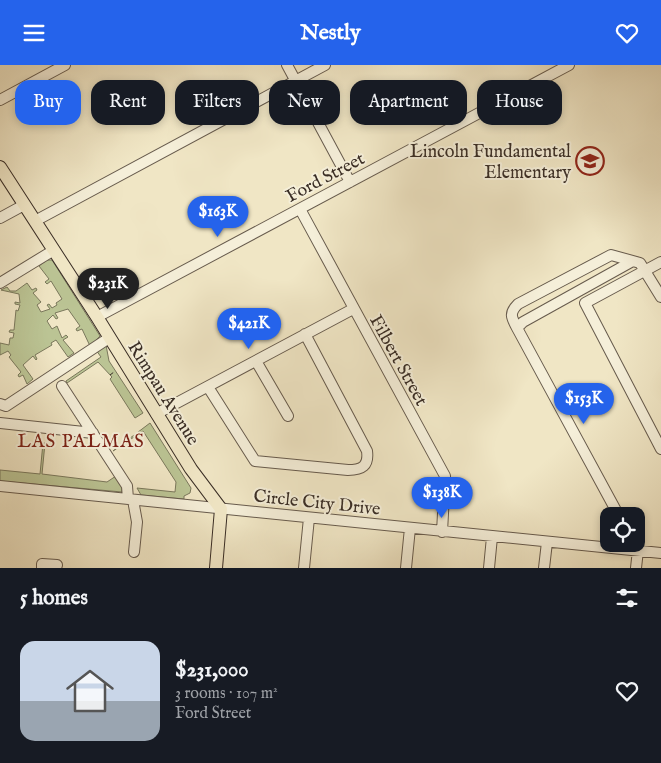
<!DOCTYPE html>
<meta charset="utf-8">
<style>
:root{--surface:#171b24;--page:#20242c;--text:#f1f3f6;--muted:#9ea1a6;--accent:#2563eb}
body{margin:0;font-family:"IM FELL English",serif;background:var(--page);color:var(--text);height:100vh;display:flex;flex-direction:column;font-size:19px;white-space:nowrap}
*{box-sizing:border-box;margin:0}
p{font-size:16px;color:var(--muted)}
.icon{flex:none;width:28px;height:28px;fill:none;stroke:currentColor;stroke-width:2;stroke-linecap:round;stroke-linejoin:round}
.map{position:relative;height:503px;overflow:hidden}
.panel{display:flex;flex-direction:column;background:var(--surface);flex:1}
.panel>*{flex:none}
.guide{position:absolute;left:15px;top:15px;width:631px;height:45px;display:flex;gap:10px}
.controls{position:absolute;left:600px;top:442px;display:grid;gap:10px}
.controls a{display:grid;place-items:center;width:45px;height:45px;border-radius:10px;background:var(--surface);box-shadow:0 2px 8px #0003;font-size:25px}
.price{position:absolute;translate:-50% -42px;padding:0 11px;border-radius:18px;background:var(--accent);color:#fff;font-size:16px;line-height:32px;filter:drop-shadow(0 1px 2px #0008)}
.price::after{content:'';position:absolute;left:50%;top:30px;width:15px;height:11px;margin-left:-8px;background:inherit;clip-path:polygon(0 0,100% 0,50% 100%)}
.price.selected{background:#222;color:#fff}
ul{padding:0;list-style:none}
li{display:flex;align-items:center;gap:15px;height:125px;padding:0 20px}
li span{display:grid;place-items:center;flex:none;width:140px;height:100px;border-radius:15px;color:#555}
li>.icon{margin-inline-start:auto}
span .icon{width:60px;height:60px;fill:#fffc;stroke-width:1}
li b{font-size:21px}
h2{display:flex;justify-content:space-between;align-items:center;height:60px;padding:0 20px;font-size:21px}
.chip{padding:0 18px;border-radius:15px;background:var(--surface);box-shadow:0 2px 8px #0003;font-size:18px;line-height:45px}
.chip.selected{background:var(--accent);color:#fff}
header{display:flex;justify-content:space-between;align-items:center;height:65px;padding:0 20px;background:var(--accent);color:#fff;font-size:22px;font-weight:800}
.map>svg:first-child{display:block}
.green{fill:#bbc494;stroke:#7a785c}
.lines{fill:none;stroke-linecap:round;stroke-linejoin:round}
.minor-casing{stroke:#675b4d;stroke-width:12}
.major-casing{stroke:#392d25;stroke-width:14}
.path{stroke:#392d25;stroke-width:1;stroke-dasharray:4 2.5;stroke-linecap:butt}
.minor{stroke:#f5efd9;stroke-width:10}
.major{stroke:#f0e6c5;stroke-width:12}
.labels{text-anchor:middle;stroke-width:4;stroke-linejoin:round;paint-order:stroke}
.poi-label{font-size:18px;fill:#392d25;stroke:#f5efd9;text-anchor:end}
.street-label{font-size:18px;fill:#392d25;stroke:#f5efd9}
.neighbourhood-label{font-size:19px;letter-spacing:1px;fill:#7a1f14;stroke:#f5efd9}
</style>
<header><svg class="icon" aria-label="menu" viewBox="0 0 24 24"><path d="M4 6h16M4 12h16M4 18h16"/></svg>Nestly<svg class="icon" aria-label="heart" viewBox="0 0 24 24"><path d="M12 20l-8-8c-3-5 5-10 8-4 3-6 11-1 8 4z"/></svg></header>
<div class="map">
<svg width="661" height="503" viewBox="0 0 661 503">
<rect width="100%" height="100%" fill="#f0e6c5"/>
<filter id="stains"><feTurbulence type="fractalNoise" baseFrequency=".004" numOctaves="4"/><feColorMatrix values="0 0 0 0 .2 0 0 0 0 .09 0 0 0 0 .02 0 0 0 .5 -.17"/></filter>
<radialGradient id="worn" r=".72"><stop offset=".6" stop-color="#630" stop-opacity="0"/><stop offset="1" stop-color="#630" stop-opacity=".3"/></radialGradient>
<!-- green -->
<path class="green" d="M47 195H52L100 271 90 281 82 264 77 266 76 264 80 261 68 244 55 248 58 253 56 254 53 250 47 256 52 264 57 261 62 273 66 270 68 272 63 275 74 288 68 292 56 275 51 278 52 280 35 290 37 294 36 295 33 291 23 300 33 314 27 319 23 310 19 312 18 310 21 307 9 292 11 290 8 286 0 290V278L9 280 10 273H13L14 268 9 267 10 265H14L16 245 18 246 20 240 15 239V237L20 238 19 229 1 225 7 222 10 226H16L27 218 32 225 36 223 37 225 33 228 41 237 37 240 41 247 50 244 47 240 49 239 52 243 57 240 56 238 62 234 51 216 47 219 45 217 49 214 39 201Z
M106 280 109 296 143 348 135 353 110 314 112 312 98 297 67 318 66 316 101 292 96 285Z
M150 358 191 423 190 428 184 431V434L141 430 137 423 175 427 176 417 143 366 113 386Z
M43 378H45L42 409 107 417 116 411 122 419V427L0 416V405L40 409Z"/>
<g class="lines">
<defs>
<path id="minor" d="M287 0 350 117
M0 35 65 0
M300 144 445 411 442 467
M0 153 24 140
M35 156 325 0
M661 197 585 238 661 384
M0 218 54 185
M97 252 569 0
M517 263 523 257 631 197
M256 296 288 351
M62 321 127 421 128 434
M208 322 255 396 348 405C362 405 369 401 367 386L305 269
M0 339 6 341 109 273
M156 349 353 244
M0 358 93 368
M0 421 661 488
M133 435 137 457 134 487
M619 451 517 263C511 252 509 248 518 239L611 190 640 198 661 232
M635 480 638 485 636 503
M42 503V499L57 500 56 503
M304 503 309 453
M406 503 410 463
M489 503 492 472
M544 503 547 477"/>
<path id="major" d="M0 102 97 252 191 404 221 444 216 503"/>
</defs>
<!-- minor casing -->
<use href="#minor" class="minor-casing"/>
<!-- major casing -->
<use href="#major" class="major-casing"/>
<!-- path -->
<path class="path" d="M110 310 114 307"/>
<!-- minor -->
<use href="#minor" class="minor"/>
<!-- major -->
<use href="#major" class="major"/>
</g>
<!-- icons -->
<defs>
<symbol id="school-ring" viewBox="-11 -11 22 22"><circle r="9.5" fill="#f5efd9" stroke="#8f2418" stroke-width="1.5"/><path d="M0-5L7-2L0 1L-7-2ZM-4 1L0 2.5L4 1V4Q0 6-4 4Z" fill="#8f2418"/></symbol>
</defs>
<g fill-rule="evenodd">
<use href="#school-ring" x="574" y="80" width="32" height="32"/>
</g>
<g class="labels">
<!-- poi labels -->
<g class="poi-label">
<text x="571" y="92">Lincoln Fundamental<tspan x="571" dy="21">Elementary</tspan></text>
</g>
<!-- street labels -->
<g class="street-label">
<text transform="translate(325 112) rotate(-28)" y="6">Ford Street</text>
<text transform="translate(399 295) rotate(61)" y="6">Filbert Street</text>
<text transform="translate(164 328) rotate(58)" y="6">Rimpau Avenue</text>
<text transform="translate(317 437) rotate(6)" y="6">Circle City Drive</text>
</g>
<!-- neighbourhood labels -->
<g class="neighbourhood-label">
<text x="81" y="382">LAS PALMAS</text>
</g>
</g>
<rect width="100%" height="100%" filter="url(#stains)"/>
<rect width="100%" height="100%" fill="url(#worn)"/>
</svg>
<div class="controls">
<a><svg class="icon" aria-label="locate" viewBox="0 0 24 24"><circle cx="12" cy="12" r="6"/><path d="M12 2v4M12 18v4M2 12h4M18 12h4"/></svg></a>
</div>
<b class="price" style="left:218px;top:173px">$163K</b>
<b class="price selected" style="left:108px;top:245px">$231K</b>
<b class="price" style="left:249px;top:285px">$421K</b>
<b class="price" style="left:584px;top:360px">$153K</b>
<b class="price" style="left:442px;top:454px">$138K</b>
<div class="guide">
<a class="chip selected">Buy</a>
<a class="chip">Rent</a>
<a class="chip">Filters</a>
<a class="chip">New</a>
<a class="chip">Apartment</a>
<a class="chip">House</a>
</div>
</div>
<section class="panel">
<h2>5 homes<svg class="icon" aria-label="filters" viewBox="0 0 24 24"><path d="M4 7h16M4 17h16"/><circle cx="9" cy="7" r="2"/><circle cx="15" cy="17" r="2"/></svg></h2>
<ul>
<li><span style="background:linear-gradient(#c9d6e8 60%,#9aa5b1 0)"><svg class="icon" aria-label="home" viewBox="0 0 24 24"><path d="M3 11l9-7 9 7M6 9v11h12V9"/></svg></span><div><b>$231,000</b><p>3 rooms · 107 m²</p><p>Ford Street</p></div><svg class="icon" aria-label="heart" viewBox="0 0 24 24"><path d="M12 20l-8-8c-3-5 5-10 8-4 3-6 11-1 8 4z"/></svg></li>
</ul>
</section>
